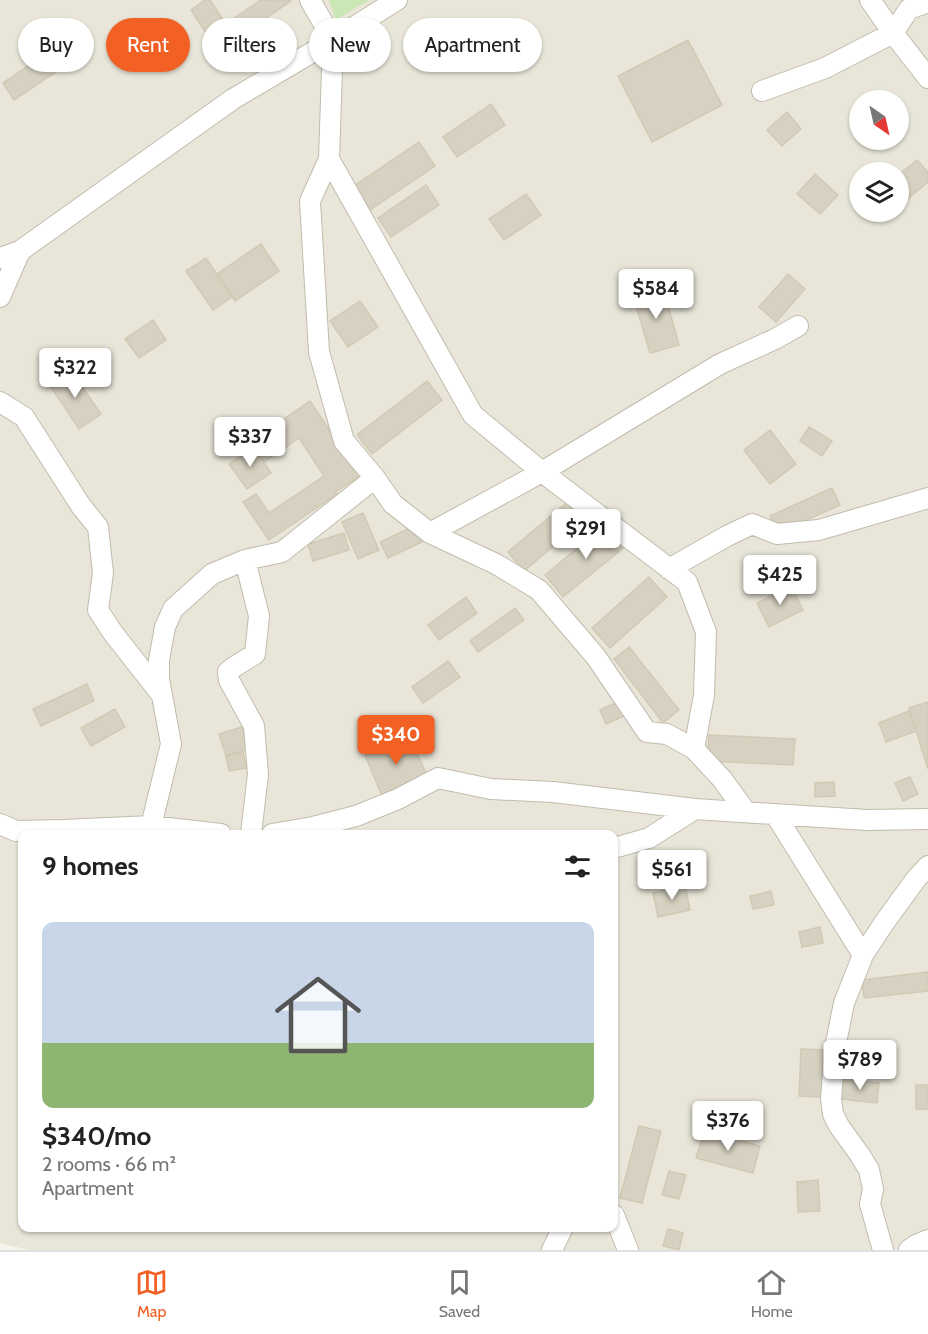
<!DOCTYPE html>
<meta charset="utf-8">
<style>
:root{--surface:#fff;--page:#f6f6f6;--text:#222;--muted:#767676;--line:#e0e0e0;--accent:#f26024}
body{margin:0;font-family:Cabin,sans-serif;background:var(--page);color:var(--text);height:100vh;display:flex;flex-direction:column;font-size:22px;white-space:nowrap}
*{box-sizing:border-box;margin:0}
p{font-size:20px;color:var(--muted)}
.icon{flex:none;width:33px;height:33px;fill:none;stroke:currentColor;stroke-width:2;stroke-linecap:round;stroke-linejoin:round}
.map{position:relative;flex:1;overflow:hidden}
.side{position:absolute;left:18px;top:830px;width:600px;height:402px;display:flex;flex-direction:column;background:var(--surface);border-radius:12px;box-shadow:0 2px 4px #0004}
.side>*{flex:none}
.guide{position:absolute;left:18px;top:18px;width:600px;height:54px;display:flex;gap:12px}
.needle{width:39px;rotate:146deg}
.tools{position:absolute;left:849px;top:90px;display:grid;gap:12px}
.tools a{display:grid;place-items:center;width:60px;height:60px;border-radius:50%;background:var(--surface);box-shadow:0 2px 4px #0004;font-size:30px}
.price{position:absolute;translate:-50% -51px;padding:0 14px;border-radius:6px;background:#fff;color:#222;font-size:20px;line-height:39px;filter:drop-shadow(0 2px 3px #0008)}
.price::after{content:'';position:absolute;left:50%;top:36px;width:18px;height:14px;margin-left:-9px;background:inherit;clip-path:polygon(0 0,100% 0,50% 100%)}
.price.on{background:var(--accent);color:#fff}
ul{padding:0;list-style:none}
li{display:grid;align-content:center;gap:12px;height:318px;padding:0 24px}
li+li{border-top:2px solid var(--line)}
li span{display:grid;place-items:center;height:186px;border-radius:12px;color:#555}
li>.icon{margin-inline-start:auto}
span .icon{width:108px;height:108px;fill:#fffc;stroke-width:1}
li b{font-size:26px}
h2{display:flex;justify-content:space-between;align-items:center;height:72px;padding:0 24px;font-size:26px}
.tag{padding:0 21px;border-radius:27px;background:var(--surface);box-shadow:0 2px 4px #0004;font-size:21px;line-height:54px}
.tag.on{background:var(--accent);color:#fff}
.menu{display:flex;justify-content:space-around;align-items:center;height:84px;border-top:2px solid var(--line);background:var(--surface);font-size:16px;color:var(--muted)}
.menu a{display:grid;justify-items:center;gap:3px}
.menu .on{color:var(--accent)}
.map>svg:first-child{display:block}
.residential{fill:#e9e6d9;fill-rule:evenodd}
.green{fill:#cae7b5}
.building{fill:#d6d1c0;stroke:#d1c9b4;stroke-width:1.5}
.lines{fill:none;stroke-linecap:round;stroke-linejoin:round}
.minor-casing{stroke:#c0bcad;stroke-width:22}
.minor{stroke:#fff;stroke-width:20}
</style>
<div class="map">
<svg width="928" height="1250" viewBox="0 0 928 1250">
<rect width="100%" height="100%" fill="#f5f3eb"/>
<!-- residential -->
<path class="residential" d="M0 0H928V1250H29L0 1243ZM860 100H898V140H860ZM860 172H898V212H860ZM22 834H614V1227H22Z"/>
<!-- green -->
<path class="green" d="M329 0H369L336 20Z"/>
<!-- building -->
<path class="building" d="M205 0H210L226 24 208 36 191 10Z
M261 0H291V1L219 50 209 35Z
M69 38 81 55 14 100 3 83Z
M688 40 722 105 652 142 618 76Z
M491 104 505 125 457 157 443 137Z
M787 112 801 129 782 146 767 130Z
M419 142 435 166 370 210 354 186Z
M917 160 928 172V182L898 207V175Z
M815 174 838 195 820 214 797 194Z
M426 185 439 205 391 237 378 218Z
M526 194 541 215 504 240 489 219Z
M261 244 279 271 235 301 217 274Z
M206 258 232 297 213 310 186 271Z
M788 274 805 289 776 322 759 307Z
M663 287 679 345 650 353 633 295Z
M360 301 378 327 348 347 330 321Z
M153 320 166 340 139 358 125 339Z
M71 370 101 414 79 429 49 384Z
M427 381 442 400 372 454 357 435Z
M310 401 360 476 335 492 337 494 269 540 243 502 256 494 269 513 324 476 299 438 264 462 251 442Z
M809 427 832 441 822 456 800 441Z
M770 430 796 464 770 484 744 450Z
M254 447 271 473 247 489 229 464Z
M832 488 840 505 778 533 770 516Z
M571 499 587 518 524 571 508 552Z
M363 513 379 550 358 559 342 522Z
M607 523 626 546 563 597 545 575Z
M414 526 422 542 388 558 380 542Z
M344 533 349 550 313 561 308 544Z
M649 577 667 597 610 648 592 628Z
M791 586 803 610 769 627 757 603Z
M466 597 477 613 439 640 428 625Z
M515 608 524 620 478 652 470 641Z
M629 647 679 710 663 723 614 659Z
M448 661 460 677 423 703 412 687Z
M87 684 94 701 41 726 33 709Z
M620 701 626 715 606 724 600 710Z
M928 702V769L909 708Z
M115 709 125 727 91 746 81 728Z
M909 711 916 731 886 742 879 723Z
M242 727 249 749 226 756 219 734Z
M709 735 795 739 793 765 707 761Z
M410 736 427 776 382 796 365 755Z
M243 752 247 768 229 771 226 756Z
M910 777 918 794 903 801 895 783Z
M834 782 835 796 815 797V783Z
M685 885 690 910 658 917 653 893Z
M771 891 774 905 753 909 750 896Z
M820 927 823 943 802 947 799 932Z
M928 972V991L864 998 862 980Z
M801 1049 825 1050 822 1097 799 1096Z
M845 1065 865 1067 863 1082 843 1079Z
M843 1079 879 1083 877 1103 841 1099Z
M916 1085H928V1109H916Z
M639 1126 661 1131 642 1203 620 1198Z
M704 1131 760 1146 753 1173 696 1158Z
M669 1171 686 1175 679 1199 662 1195Z
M818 1180 820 1211 798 1212 797 1182Z
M668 1229 683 1233 679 1250 663 1246Z"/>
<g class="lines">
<defs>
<path id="minor" d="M310 0 333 40 329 159 473 415 542 472 687 582 706 632 704 695 694 749
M870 0 893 33 928 78
M762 91 825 68 893 33 909 9 928 2
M329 159 310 201 319 352 344 441 375 478 393 504 430 533 496 564 539 590 596 657 647 732 667 734 694 749 722 779 746 812
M0 258 20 251 233 99 333 40 397 0
M0 297 20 251
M0 402 24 417 81 506 98 527 103 573 98 610 113 633 161 694
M430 533 542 472 720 364 775 339 798 326
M245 560 259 616 255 654 234 667 228 672 229 680 254 726 258 774 251 834
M669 569 727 536 752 524 777 534 819 530 928 498
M775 814 863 955
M0 824 16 831 64 830 151 826 221 834
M151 826 171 744 159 679V660L165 627 173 609 212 574 245 560 282 552 375 478
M272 834 313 827 356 816 398 799 438 778 491 789 553 792 695 809 867 820 928 819
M614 848 649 838 695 809
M614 1215 628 1250
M552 1250 563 1227
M883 1250 870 1204 873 1189 869 1170 860 1155 839 1126 833 1114 831 1099 835 1048 844 1003 863 955 884 923 916 879 928 866
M909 1250 916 1245 928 1240"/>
</defs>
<!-- minor casing -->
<use href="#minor" class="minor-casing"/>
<!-- minor -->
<use href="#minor" class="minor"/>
</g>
</svg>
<div class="tools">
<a><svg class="needle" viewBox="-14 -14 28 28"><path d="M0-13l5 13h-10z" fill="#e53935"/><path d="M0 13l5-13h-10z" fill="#767676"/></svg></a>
<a><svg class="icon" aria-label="layers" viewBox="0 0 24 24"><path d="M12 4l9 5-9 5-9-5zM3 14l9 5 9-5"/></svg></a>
</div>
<b class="price" style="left:656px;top:320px">$584</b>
<b class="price" style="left:75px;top:399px">$322</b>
<b class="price" style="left:250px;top:468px">$337</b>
<b class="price" style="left:586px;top:560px">$291</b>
<b class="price" style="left:780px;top:606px">$425</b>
<b class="price on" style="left:396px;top:766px">$340</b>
<b class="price" style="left:672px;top:901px">$561</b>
<b class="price" style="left:860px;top:1091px">$789</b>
<b class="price" style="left:728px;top:1152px">$376</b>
<div class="guide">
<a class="tag">Buy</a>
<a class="tag on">Rent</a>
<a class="tag">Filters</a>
<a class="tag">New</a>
<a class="tag">Apartment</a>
</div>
<section class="side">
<h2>9 homes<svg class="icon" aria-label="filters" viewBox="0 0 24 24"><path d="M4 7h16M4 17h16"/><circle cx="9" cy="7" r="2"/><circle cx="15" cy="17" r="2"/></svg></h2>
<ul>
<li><span style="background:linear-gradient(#c9d6e8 65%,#8fb573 0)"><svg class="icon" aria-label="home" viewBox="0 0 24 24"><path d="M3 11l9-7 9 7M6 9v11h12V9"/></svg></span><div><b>$340/mo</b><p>2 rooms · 66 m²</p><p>Apartment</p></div></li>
</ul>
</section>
</div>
<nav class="menu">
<a class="on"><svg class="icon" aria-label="map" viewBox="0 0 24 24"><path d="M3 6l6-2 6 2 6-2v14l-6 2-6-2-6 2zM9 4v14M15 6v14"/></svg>Map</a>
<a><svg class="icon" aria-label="saved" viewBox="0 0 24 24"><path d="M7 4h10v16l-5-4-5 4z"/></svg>Saved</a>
<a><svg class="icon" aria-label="home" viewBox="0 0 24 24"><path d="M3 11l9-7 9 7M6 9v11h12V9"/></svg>Home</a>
</nav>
